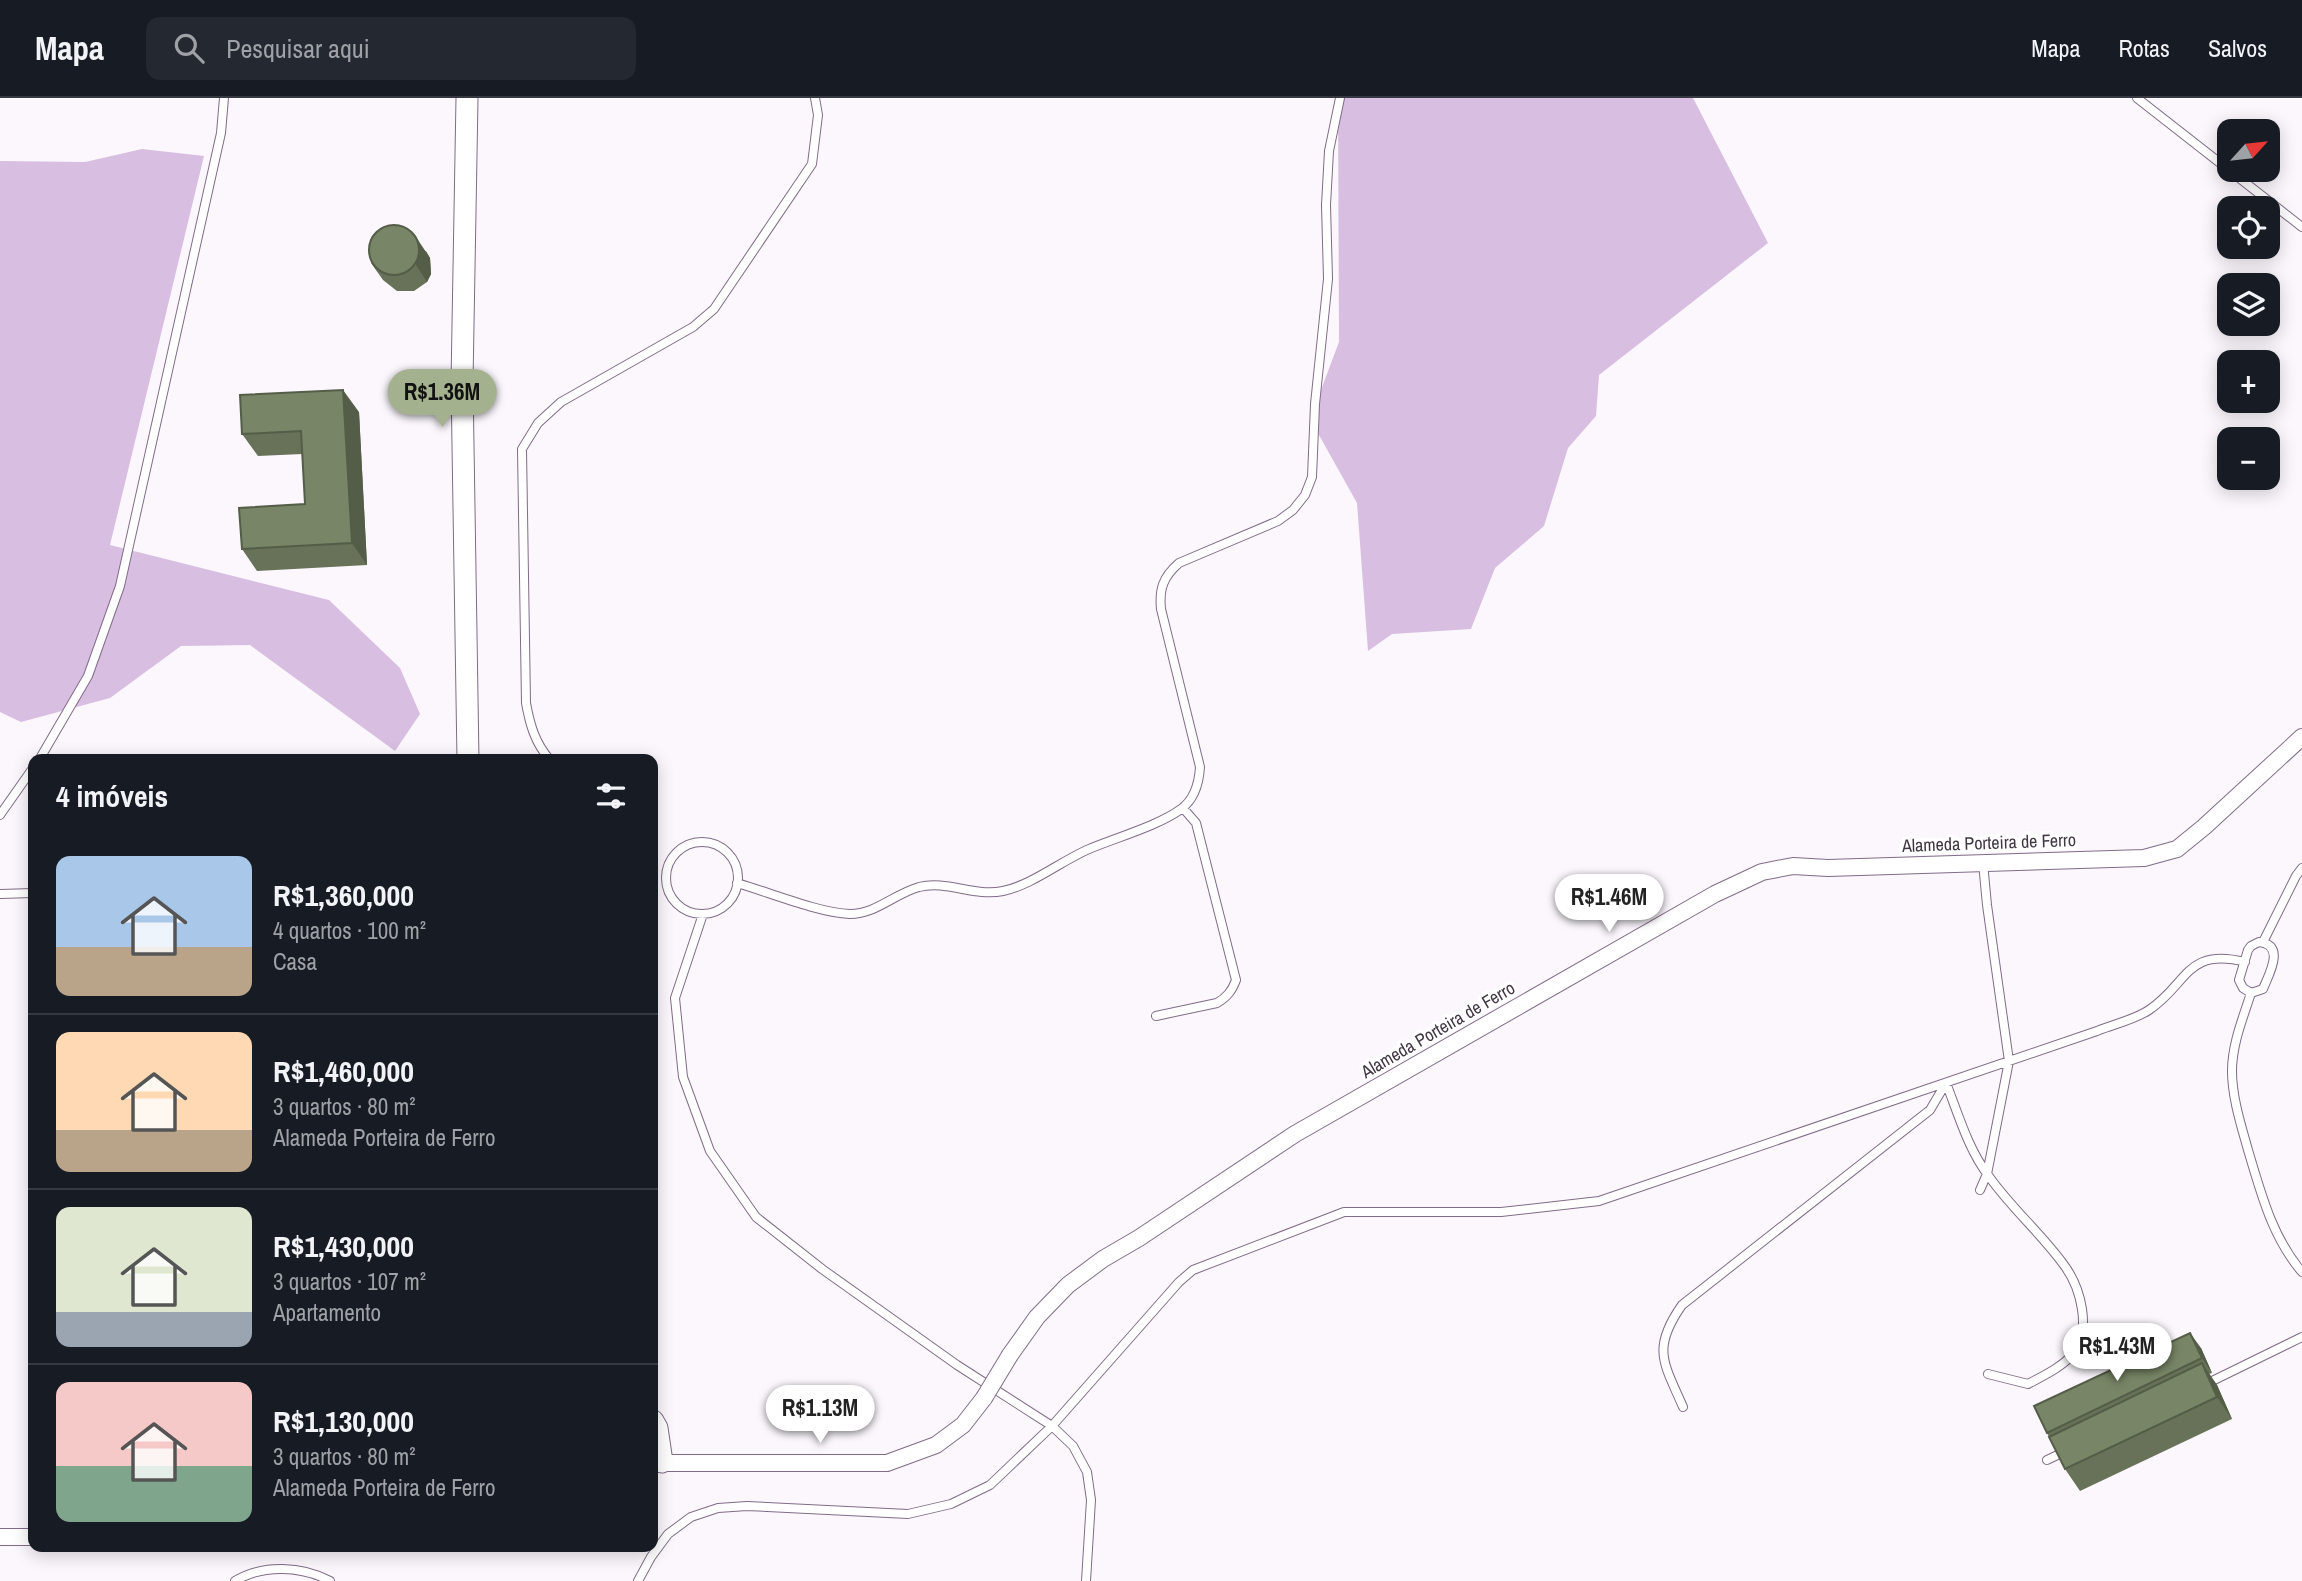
<!DOCTYPE html>
<html lang="pt">
<meta charset="utf-8">
<style>
:root{--surface:#171b24;--page:#242831;--text:#f1f3f6;--muted:#9ea1a6;--line:#363941;--accent:#a4b18e}
body{margin:0;font-family:"Archivo Narrow",sans-serif;background:var(--page);color:var(--text);height:100vh;display:flex;flex-direction:column;font-size:26px;white-space:nowrap}
*{box-sizing:border-box;margin:0}
p{font-size:23px;color:var(--muted)}
.icon{flex:none;width:38px;height:38px;fill:none;stroke:currentColor;stroke-width:2;stroke-linecap:round;stroke-linejoin:round}
.map{position:relative;flex:1;overflow:hidden}
.side{position:absolute;left:28px;top:656px;width:630px;height:798px;display:flex;flex-direction:column;background:var(--surface);border-radius:14px;box-shadow:0 4px 18px #0003}
.side>*{flex:none}
.needle{width:46px;rotate:63deg}
.controls{position:absolute;left:2217px;top:21px;display:grid;gap:14px}
.controls a{display:grid;place-items:center;width:63px;height:63px;border-radius:14px;background:var(--surface);box-shadow:0 4px 18px #0003;font-size:35px}
.price{position:absolute;translate:-50% -60px;padding:0 16px;border-radius:24px;background:#fff;color:#222;font-size:23px;line-height:46px;filter:drop-shadow(0 2px 4px #0008)}
.price::after{content:'';position:absolute;left:50%;top:42px;width:21px;height:16px;margin-left:-10px;background:inherit;clip-path:polygon(0 0,100% 0,50% 100%)}
.price.current{background:var(--accent);color:#111}
ul{padding:0;list-style:none}
li{display:flex;align-items:center;gap:21px;height:175px;padding:0 28px}
li+li{border-top:2px solid var(--line)}
li span{display:grid;place-items:center;flex:none;width:196px;height:140px;border-radius:14px;color:#555}
li>.icon{margin-inline-start:auto}
span .icon{width:84px;height:84px;fill:#fffc;stroke-width:1}
li b{font-size:30px}
h2{display:flex;justify-content:space-between;align-items:center;height:84px;padding:0 28px;font-size:30px}
header{display:flex;align-items:center;gap:42px;box-sizing:border-box;height:98px;padding:0 35px;background:var(--surface);border-bottom:2px solid var(--line)}
header strong{font-size:33px}
nav{display:flex;gap:38px;margin-inline-start:auto;font-size:24px}
.search{width:490px;height:63px;background:var(--page);display:flex;align-items:center;gap:18px;box-sizing:border-box;padding:0 24px;border-radius:14px;color:var(--muted);font-size:26px}
.map>svg:first-child{display:block}
.forest{fill:#d8bee1}
.lines{fill:none;stroke-linecap:round;stroke-linejoin:round}
.service-casing{stroke:#806c87;stroke-width:10}
.minor-casing{stroke:#806c87;stroke-width:18}
.tertiary-casing{stroke:#806c87;stroke-width:23}
.service{stroke:#fff;stroke-width:8}
.minor{stroke:#fff;stroke-width:16}
.tertiary{stroke:#fff;stroke-width:21}
.minor-bridge-casing{stroke:#806c87;stroke-width:18;stroke-linecap:butt}
.minor-bridge{stroke:#fff;stroke-width:16}
.wall{fill:#677258}
.shaded-wall{fill:#545d47}
.building{fill:#788566;stroke:#545d47;stroke-width:2}
.labels{text-anchor:middle;stroke-width:7;stroke-linejoin:round;paint-order:stroke}
.street-label{font-size:18px;fill:#403743;stroke:#fff}
</style>
<header>
<strong>Mapa</strong>
<div class="search"><svg class="icon" aria-label="search" viewBox="0 0 24 24"><circle cx="10" cy="10" r="6"/><path d="M15 15l6 6"/></svg>Pesquisar aqui</div>
<nav><a>Mapa</a><a>Rotas</a><a>Salvos</a></nav>
</header>
<div class="map">
<svg width="2302" height="1483" viewBox="0 0 2302 1483">
<rect width="100%" height="100%" fill="#fbf7fd"/>
<!-- forest -->
<path class="forest" d="M1338 0H1693L1768 145 1599 277 1596 318 1568 350 1544 428 1495 470 1471 531 1392 536 1368 553 1357 405 1310 321 1339 244Z
M142 51 204 58 110 447 329 502 400 570 420 616 395 653 250 547 181 548 110 600 21 624 0 614V63L85 64Z"/>
<g class="lines">
<defs>
<path id="service" d="M2137 0 2302 129
M39 662 88 578 120 488 221 35 224 0
M550 662C535 645 530 627 526 605L522 351 538 325 561 304 693 229 714 211 812 66 818 17 815 0
M0 717 33 670
M666 780a36 36 0 1 1 72 0a36 36 0 1 1-72 0Z
M737 785C768 794 819 815 850 816 876 816 894 796 919 789 947 782 974 799 1003 793 1032 787 1061 763 1089 751 1115 740 1160 727 1181 711 1195 701 1199 685 1200 669L1161 511C1159 491 1163 479 1179 465L1278 423 1293 412 1305 397 1312 379 1315 306 1328 181 1326 107 1329 53 1340 0
M0 796 33 795
M703 816 675 900 683 979 710 1053 756 1119 822 1171 957 1267 1052 1328 1073 1348 1087 1374 1091 1402 1086 1483
M2259 844C2286 847 2269 876 2263 891L2251 895 2243 890 2239 882 2248 852 2251 848Z
M2263 844 2296 778 2302 770
M2251 895C2243 920 2232 946 2232 973 2232 999 2241 1027 2248 1052 2261 1095 2272 1139 2302 1174
M1156 918 1217 905C1227 899 1232 893 1236 882L1196 725 1183 710
M1946 985C1958 1015 1968 1051 1988 1077 2010 1109 2041 1135 2064 1167 2081 1190 2092 1232 2073 1256 2062 1269 2043 1278 2028 1286L1988 1276
M1980 1092 1987 1076 2009 963 1987 807 1983 765
M2204 1287 2302 1239
M1683 1309C1664 1265 1651 1251 1682 1207L1930 1012 1946 985
M2047 1362 2066 1353
M235 1483C263 1466 302 1468 330 1483
M638 1483 651 1459 668 1436 691 1419 718 1410 747 1408 908 1416 951 1406 990 1387 1052 1328 1179 1184 1193 1172 1344 1114H1501L1599 1103 2097 933C2114 926 2134 922 2149 912 2188 886 2186 849 2245 864"/>
<path id="minor" d="M1010 1257 1037 1219 1068 1187 1103 1161 1139 1140 1295 1036 1715 796 1762 774 1793 768 1828 770 2144 760 2177 751 2204 729 2302 639
M653 1365H887L936 1347 963 1327 984 1300
M0 1439H33"/>
<path id="tertiary" d="M467 0 462 284 468 662
M653 1323 657 1330 662 1364"/>
</defs>
<!-- service casing -->
<use href="#service" class="service-casing"/>
<!-- minor casing -->
<use href="#minor" class="minor-casing"/>
<!-- tertiary casing -->
<use href="#tertiary" class="tertiary-casing"/>
<!-- service -->
<use href="#service" class="service"/>
<!-- minor -->
<use href="#minor" class="minor"/>
<!-- tertiary -->
<use href="#tertiary" class="tertiary"/>
<defs>
<path id="minor-bridge" d="M984 1300 1010 1257"/>
</defs>
<!-- minor-bridge casing -->
<use href="#minor-bridge" class="minor-bridge-casing"/>
<!-- minor-bridge -->
<use href="#minor-bridge" class="minor-bridge"/>
</g>
<!-- wall -->
<path class="wall" d="M426 153 430 160 431 176 427 184 414 193H397L383 182 371 165Z
M359 314 367 467 257 473 242 451 305 406 302 356 258 358 242 336Z
M2201 1250 2212 1275 2209 1276 2217 1287 2232 1321 2080 1393 2065 1371 2047 1335Z"/>
<!-- shaded-wall -->
<path class="shaded-wall" d="M414 136 430 160 431 176 427 184 416 167Z
M343 292 359 314 367 467 352 445Z
M2190 1235 2201 1250 2212 1275 2202 1260Z
M2202 1265 2217 1287 2232 1321 2217 1299Z"/>
<!-- building -->
<path class="building" d="M369 152a25 25 0 1 1 50 0a25 25 0 1 1-50 0Z
M343 292 352 445 242 451 239 410 305 406 301 333 242 336 240 297Z
M2190 1235 2202 1260 2047 1335 2034 1308Z
M2202 1265 2217 1299 2065 1371 2049 1339Z"/>
<g class="labels">
<!-- street labels -->
<g class="street-label">
<text transform="translate(1989 745) rotate(-2)" y="6">Alameda Porteira de Ferro</text>
<text transform="translate(1438 932) rotate(-30)" y="6">Alameda Porteira de Ferro</text>
</g>
</g>
</svg>
<div class="controls">
<a><svg class="needle" viewBox="-14 -14 28 28"><path d="M0-13l5 13h-10z" fill="#e53935"/><path d="M0 13l5-13h-10z" fill="#9ea1a6"/></svg></a>
<a><svg class="icon" aria-label="locate" viewBox="0 0 24 24"><circle cx="12" cy="12" r="6"/><path d="M12 2v4M12 18v4M2 12h4M18 12h4"/></svg></a>
<a><svg class="icon" aria-label="layers" viewBox="0 0 24 24"><path d="M12 4l9 5-9 5-9-5zM3 14l9 5 9-5"/></svg></a>
<a>+</a>
<a>−</a>
</div>
<b class="price current" style="left:442px;top:331px">R$1.36M</b>
<b class="price" style="left:1609px;top:836px">R$1.46M</b>
<b class="price" style="left:2117px;top:1285px">R$1.43M</b>
<b class="price" style="left:820px;top:1347px">R$1.13M</b>
<section class="side">
<h2>4 imóveis<svg class="icon" aria-label="filters" viewBox="0 0 24 24"><path d="M4 7h16M4 17h16"/><circle cx="9" cy="7" r="2"/><circle cx="15" cy="17" r="2"/></svg></h2>
<ul>
<li><span style="background:linear-gradient(#a9c7e8 65%,#b9a48a 0)"><svg class="icon" aria-label="home" viewBox="0 0 24 24"><path d="M3 11l9-7 9 7M6 9v11h12V9"/></svg></span><div><b>R$1,360,000</b><p>4 quartos · 100 m²</p><p>Casa</p></div></li>
<li><span style="background:linear-gradient(#ffd9b3 70%,#b9a48a 0)"><svg class="icon" aria-label="home" viewBox="0 0 24 24"><path d="M3 11l9-7 9 7M6 9v11h12V9"/></svg></span><div><b>R$1,460,000</b><p>3 quartos · 80 m²</p><p>Alameda Porteira de Ferro</p></div></li>
<li><span style="background:linear-gradient(#dfe7d0 75%,#9aa5b1 0)"><svg class="icon" aria-label="home" viewBox="0 0 24 24"><path d="M3 11l9-7 9 7M6 9v11h12V9"/></svg></span><div><b>R$1,430,000</b><p>3 quartos · 107 m²</p><p>Apartamento</p></div></li>
<li><span style="background:linear-gradient(#f6c9c9 60%,#7fa58c 0)"><svg class="icon" aria-label="home" viewBox="0 0 24 24"><path d="M3 11l9-7 9 7M6 9v11h12V9"/></svg></span><div><b>R$1,130,000</b><p>3 quartos · 80 m²</p><p>Alameda Porteira de Ferro</p></div></li>
</ul>
</section>
</div>
